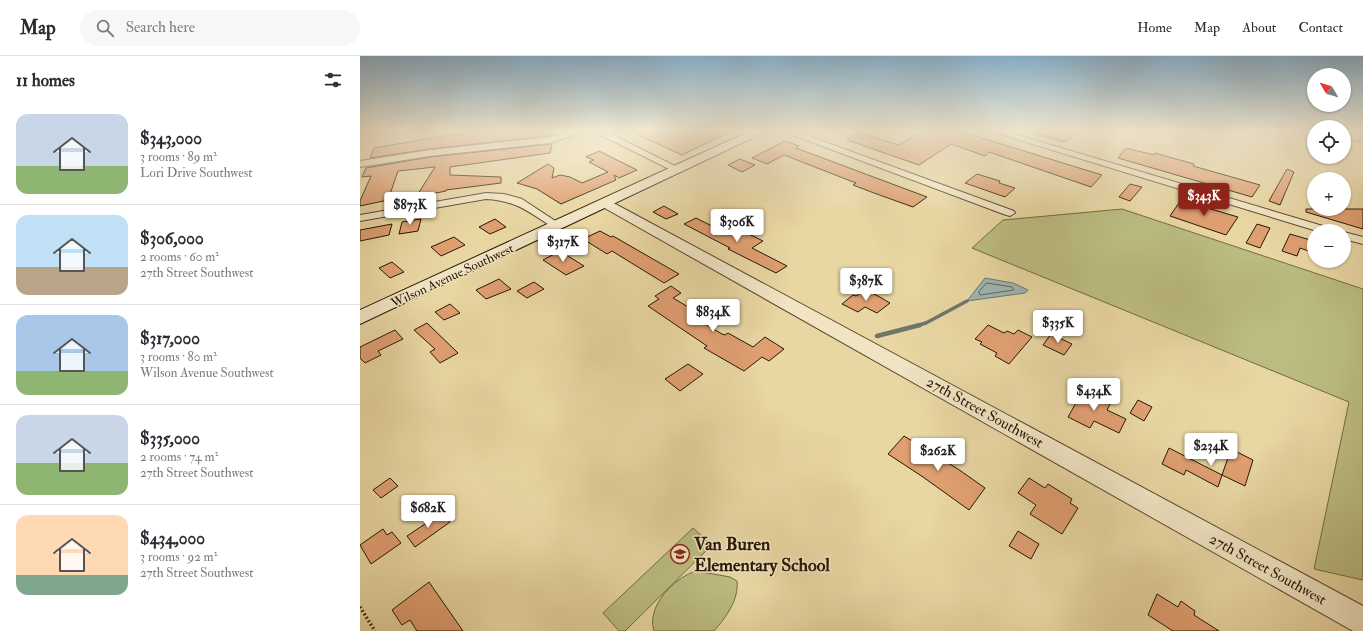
<!DOCTYPE html>
<meta charset="utf-8">
<style>
:root{--surface:#fff;--page:#f7f7f7;--text:#2b2b33;--muted:#7c7c81;--line:#e1e1e2;--accent:#8f2418}
body{margin:0;font-family:"IM FELL Double Pica",serif;background:var(--page);color:var(--text);height:100vh;display:flex;flex-direction:column;font-size:15px;white-space:nowrap}
*{box-sizing:border-box;margin:0}
p{font-size:13px;color:var(--muted)}
.icon{flex:none;width:22px;height:22px;fill:none;stroke:currentColor;stroke-width:2;stroke-linecap:round;stroke-linejoin:round}
.map{position:relative;flex:1;overflow:hidden}
.details{display:flex;flex-direction:column;background:var(--surface);width:360px}
.details>*{flex:none}
.needle{width:26px;rotate:308deg}
.fabs{position:absolute;left:947px;top:12px;display:grid;gap:8px}
.fabs a{display:grid;place-items:center;width:44px;height:44px;border-radius:50%;background:var(--surface);box-shadow:0 1px 3px #0004;font-size:20px}
.price{position:absolute;translate:-50% -34px;padding:0 9px;border-radius:4px;background:#fff;color:#222;font-size:13px;line-height:26px;filter:drop-shadow(0 1px 2px #0008)}
.price::after{content:'';position:absolute;left:50%;top:24px;width:12px;height:9px;margin-left:-6px;background:inherit;clip-path:polygon(0 0,100% 0,50% 100%)}
.price.selected{background:var(--accent);color:#fff}
ul{padding:0;list-style:none}
li{display:flex;align-items:center;gap:12px;height:100px;padding:0 16px}
li+li{border-top:1px solid var(--line)}
li span{display:grid;place-items:center;flex:none;width:112px;height:80px;border-radius:12px;color:#555}
li>.icon{margin-inline-start:auto}
span .icon{width:48px;height:48px;fill:#fffc;stroke-width:1}
li b{font-size:17px}
h2{display:flex;justify-content:space-between;align-items:center;height:48px;padding:0 16px;font-size:17px}
header{display:flex;align-items:center;gap:24px;box-sizing:border-box;height:56px;padding:0 20px;background:var(--surface);border-bottom:1px solid var(--line)}
header strong{font-size:19px}
nav{display:flex;gap:22px;margin-inline-start:auto;font-size:14px}
.search{width:280px;height:36px;background:var(--page);display:flex;align-items:center;gap:10px;box-sizing:border-box;padding:0 14px;border-radius:22px;color:var(--muted);font-size:15px}
main{display:flex;flex:1;min-height:0}
.map>svg:first-child{display:block}
.green{fill:#bbbc81;stroke:#726a42}
.water{fill:#9db6b2;stroke:#6e766c}
.lines{fill:none;stroke-linecap:round;stroke-linejoin:round}
.shore{stroke:#62665a;stroke-width:1}
.stream-far1{stroke:#6e766c;stroke-width:3.5}
.stream{stroke:#6e766c;stroke-width:4.5}
.building{fill:#df9f71;stroke:#281703}
.minor-casing{stroke:#58472b;stroke-width:2}
.tertiary-casing{stroke:#58472b;stroke-width:2}
.secondary-casing{stroke:#281703;stroke-width:2}
.path-far1{stroke:#281703;stroke-width:1.5;stroke-dasharray:0.5 1.5;stroke-linecap:butt}
.path{stroke:#281703;stroke-width:3.5;stroke-dasharray:1.5 2.5;stroke-linecap:butt}
.minor{fill:#f0e4c3;fill-rule:evenodd}
.tertiary{fill:#f0e4c3;fill-rule:evenodd}
.secondary{fill:#f0e4c3;fill-rule:evenodd}
.labels{text-anchor:middle;stroke-width:3;stroke-linejoin:round;paint-order:stroke}
.far-street-label{font-size:13px;fill:#281703;stroke:#f0e4c3}
.street-label{font-size:15px;fill:#281703;stroke:#f0e4c3}
.near-poi-label{font-size:18px;font-weight:bold;fill:#281703;stroke:#f0e4c3;text-anchor:start}
</style>
<header>
<strong>Map</strong>
<div class="search"><svg class="icon" aria-label="search" viewBox="0 0 24 24"><circle cx="10" cy="10" r="6"/><path d="M15 15l6 6"/></svg>Search here</div>
<nav><a>Home</a><a>Map</a><a>About</a><a>Contact</a></nav>
</header>
<main>
<section class="details">
<h2>11 homes<svg class="icon" aria-label="filters" viewBox="0 0 24 24"><path d="M4 7h16M4 17h16"/><circle cx="9" cy="7" r="2"/><circle cx="15" cy="17" r="2"/></svg></h2>
<ul>
<li><span style="background:linear-gradient(#c9d6e8 65%,#8fb573 0)"><svg class="icon" aria-label="home" viewBox="0 0 24 24"><path d="M3 11l9-7 9 7M6 9v11h12V9"/></svg></span><div><b>$343,000</b><p>3 rooms · 89 m²</p><p>Lori Drive Southwest</p></div></li>
<li><span style="background:linear-gradient(#bfe0f5 65%,#b9a48a 0)"><svg class="icon" aria-label="home" viewBox="0 0 24 24"><path d="M3 11l9-7 9 7M6 9v11h12V9"/></svg></span><div><b>$306,000</b><p>2 rooms · 60 m²</p><p>27th Street Southwest</p></div></li>
<li><span style="background:linear-gradient(#a9c7e8 70%,#8fb573 0)"><svg class="icon" aria-label="home" viewBox="0 0 24 24"><path d="M3 11l9-7 9 7M6 9v11h12V9"/></svg></span><div><b>$317,000</b><p>3 rooms · 80 m²</p><p>Wilson Avenue Southwest</p></div></li>
<li><span style="background:linear-gradient(#c9d6e8 60%,#8fb573 0)"><svg class="icon" aria-label="home" viewBox="0 0 24 24"><path d="M3 11l9-7 9 7M6 9v11h12V9"/></svg></span><div><b>$335,000</b><p>2 rooms · 74 m²</p><p>27th Street Southwest</p></div></li>
<li><span style="background:linear-gradient(#ffd9b3 75%,#7fa58c 0)"><svg class="icon" aria-label="home" viewBox="0 0 24 24"><path d="M3 11l9-7 9 7M6 9v11h12V9"/></svg></span><div><b>$434,000</b><p>3 rooms · 92 m²</p><p>27th Street Southwest</p></div></li>
</ul>
</section>
<div class="map">
<svg width="1003" height="575" viewBox="0 0 1003 575">
<rect width="100%" height="100%" fill="#e8d6a3"/>
<filter id="stains"><feTurbulence type="fractalNoise" baseFrequency=".005" numOctaves="4"/><feColorMatrix values="0 0 0 0 .2 0 0 0 0 .09 0 0 0 0 .02 0 0 0 .5 -.17"/></filter>
<radialGradient id="worn" r=".72"><stop offset=".6" stop-color="#630" stop-opacity="0"/><stop offset="1" stop-color="#630" stop-opacity=".3"/></radialGradient>
<!-- green -->
<path class="green" d="M984 75H1003V87L984 83Z
M762 153 1003 233V524L954 513 989 346 612 192 643 164Z
M333 472 352 489 265 575H259L243 557Z
M336 515 370 521 377 525C379 544 366 561 354 575H294C293 571 292 566 293 562 295 542 317 521 336 515Z"/>
<!-- water -->
<path class="water" d="M625 222 653 227 668 234 665 237 607 245Z"/>
<g class="lines">
<!-- shore -->
<path class="shore" d="M627 227 652 231 654 234 620 239 619 236Z"/>
<!-- stream-far1 -->
<path class="stream-far1" d="M556 270 566 267 607 245"/>
<!-- stream -->
<path class="stream" d="M517 280 560 269"/>
</g>
<!-- building -->
<path class="building" d="M132 75H194L193 78 189 80 70 93 10 102 14 92 83 80Z
M270 75H372L322 99Z
M562 75H599L742 119 731 131 629 96 625 100 591 88 559 109 487 84 499 77 539 89Z
M678 75H719L705 86 677 78Z
M425 85 439 90 436 92 567 141 553 151 514 137 493 129 496 127 424 99 407 108 392 102Z
M192 88 190 97 90 111V119L141 121V127L86 134V135L56 141 75 111 38 115 28 144 0 150V145L11 120 2 121 6 112 70 101Z
M766 92 794 99 795 97 834 108 833 110 900 129 892 141 758 102Z
M239 95 277 114 259 122 254 119 256 124 201 148 177 133 157 127 188 108 194 112 192 122 200 119 210 121 222 127 248 116 229 106 234 104 226 101Z
M380 103 395 109 382 116 368 109Z
M927 113 934 116 920 149 909 145Z
M617 118 640 125 639 127 655 132 645 141 605 127Z
M770 128 782 131 770 145 759 141Z
M821 144 871 159 878 161 866 179 810 160Z
M304 150 318 158 306 163 293 156Z
M946 153H1003V173L946 156Z
M336 162 356 172 364 167 370 169 403 185 392 192 427 210 416 217 368 193 370 192 324 168Z
M61 163 58 175 39 178 42 166Z
M135 163 146 171 130 178 119 171Z
M32 168 29 179 0 185V174Z
M897 168 910 172 900 192 886 187Z
M240 175 251 181 253 180 319 218 304 227 252 195 247 198 223 183Z
M930 178 954 185V197L940 192 937 200 922 195Z
M94 181 105 189 81 200 71 191Z
M200 195 224 210 206 219 183 204Z
M32 206 44 216 30 222 19 212Z
M139 223 151 233 126 243 116 234Z
M174 226 184 233 167 242 157 235Z
M311 230 321 237 313 242 340 258 335 262 362 278 365 279 368 277 393 291 405 281 424 293 409 305 402 301 384 315 344 292 347 290 288 250 299 243 295 240Z
M505 234 518 240 530 247 517 257 505 251 498 256 482 248 493 239 496 240Z
M90 248 100 257 84 264 75 256Z
M67 267 98 297 80 307 70 296 75 293 54 274Z
M628 269 644 277 647 275 654 278 658 274 672 281 649 308 635 300 637 297 620 288 622 286 615 283Z
M35 274 43 283 18 295 21 299 5 307 0 302V291Z
M691 278 712 288 704 299 683 289Z
M328 308 343 318 320 335 305 323Z
M712 331 750 348 747 354 766 363 759 377 734 365 730 372 708 361 716 347Z
M778 344 792 351 784 365 770 357Z
M544 380 598 413 625 432 609 454 563 421 528 398Z
M809 392 862 419 871 393 893 404 885 430 862 419 858 431 826 414 824 419 802 408Z
M30 422 38 430 21 442 13 434Z
M669 422 685 432 688 428 712 443 710 447 718 452 702 478 670 458 676 449 658 437Z
M83 456 90 466 55 491 47 480Z
M23 473 27 479 32 476 41 487 11 508 0 489Z
M658 475 679 488 671 503 649 490Z
M69 526 103 575H57L50 564 42 569 32 554Z
M797 538 818 551 821 545 835 555 834 559 859 575H813L788 559Z"/>
<g class="lines">
<defs>
<path id="minor" d="M211 75H226L190 87 70 100 0 111V105L70 94 189 81Z
M233 75H245L323 114 321 116H315Z
M422 75H435L654 155 655 157 650 160 646 159Z
M630 75H644L973 173 975 175H957Z
M126 137 144 138 162 143 203 170 198 173 194 172C168 156 158 145 126 143L0 165V159Z
M984 176 1003 181V188L984 183Z"/>
<path id="tertiary" d="M246 143 1003 550V575H993L241 150 239 147 241 144Z"/>
<path id="secondary" d="M390 75H407L0 268V254Z"/>
</defs>
<!-- minor casing -->
<use href="#minor" class="minor-casing"/>
<!-- tertiary casing -->
<use href="#tertiary" class="tertiary-casing"/>
<!-- secondary casing -->
<use href="#secondary" class="secondary-casing"/>
<!-- path-far1 -->
<path class="path-far1" d="M616 75 626 78"/>
<!-- path -->
<path class="path" d="M0 551 15 575"/>
<!-- minor -->
<use href="#minor" class="minor"/>
<!-- tertiary -->
<use href="#tertiary" class="tertiary"/>
<!-- secondary -->
<use href="#secondary" class="secondary"/>
</g>
<!-- sky -->
<linearGradient id="sky" x2="0" y2="1"><stop stop-color="#8ab5d2"/><stop offset="0.48" stop-color="#f5edd6"/><stop offset="1" stop-color="#f5edd6" stop-opacity="0"/></linearGradient>
<rect width="1003" height="156" fill="url(#sky)"/>
<!-- icons -->
<defs>
<symbol id="school-ring" viewBox="-11 -11 22 22"><circle r="9.5" fill="#f0e4c3" stroke="#8f2418" stroke-width="1.5"/><path d="M0-5L7-2L0 1L-7-2ZM-4 1L0 2.5L4 1V4Q0 6-4 4Z" fill="#8f2418"/></symbol>
</defs>
<g fill-rule="evenodd">
<use href="#school-ring" x="309" y="487" width="22" height="22"/>
</g>
<g class="labels">
<!-- far-street labels -->
<g class="far-street-label">
<text transform="translate(92 219) rotate(-25)" y="5">Wilson Avenue Southwest</text>
</g>
<!-- street labels -->
<g class="street-label">
<text transform="translate(625 356) rotate(29)" y="5">27th Street Southwest</text>
<text transform="translate(908 513) rotate(29)" y="5">27th Street Southwest</text>
</g>
<!-- near-poi labels -->
<g class="near-poi-label">
<text x="334" y="494">Van Buren<tspan x="334" dy="21">Elementary School</tspan></text>
</g>
</g>
<rect width="100%" height="100%" filter="url(#stains)"/>
<rect width="100%" height="100%" fill="url(#worn)"/>
</svg>
<div class="fabs">
<a><svg class="needle" viewBox="-14 -14 28 28"><path d="M0-13l5 13h-10z" fill="#e53935"/><path d="M0 13l5-13h-10z" fill="#7c7c81"/></svg></a>
<a><svg class="icon" aria-label="locate" viewBox="0 0 24 24"><circle cx="12" cy="12" r="6"/><path d="M12 2v4M12 18v4M2 12h4M18 12h4"/></svg></a>
<a>+</a>
<a>−</a>
</div>
<b class="price selected" style="left:844px;top:161px">$343K</b>
<b class="price" style="left:50px;top:170px">$873K</b>
<b class="price" style="left:377px;top:187px">$306K</b>
<b class="price" style="left:203px;top:207px">$317K</b>
<b class="price" style="left:506px;top:246px">$387K</b>
<b class="price" style="left:353px;top:277px">$834K</b>
<b class="price" style="left:698px;top:288px">$335K</b>
<b class="price" style="left:734px;top:356px">$434K</b>
<b class="price" style="left:851px;top:411px">$234K</b>
<b class="price" style="left:578px;top:416px">$262K</b>
<b class="price" style="left:68px;top:473px">$682K</b>
</div>
</main>
